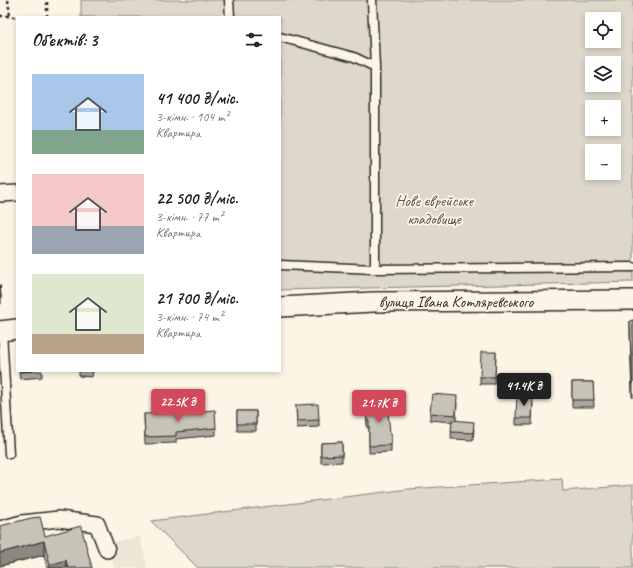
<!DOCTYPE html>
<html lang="uk">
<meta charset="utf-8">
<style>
:root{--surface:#fff;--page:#f6f6f6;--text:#202124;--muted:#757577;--accent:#d1495b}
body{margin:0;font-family:Caveat,sans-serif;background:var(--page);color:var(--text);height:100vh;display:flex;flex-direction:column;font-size:15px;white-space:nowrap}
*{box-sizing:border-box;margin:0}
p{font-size:13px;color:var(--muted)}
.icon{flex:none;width:22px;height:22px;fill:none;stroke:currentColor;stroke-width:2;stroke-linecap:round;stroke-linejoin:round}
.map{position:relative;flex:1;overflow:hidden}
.drawer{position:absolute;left:16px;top:16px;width:265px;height:356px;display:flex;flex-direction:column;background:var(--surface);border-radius:0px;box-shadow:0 2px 6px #0003}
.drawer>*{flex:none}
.buttons{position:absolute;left:585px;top:12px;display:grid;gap:8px}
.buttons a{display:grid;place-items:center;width:36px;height:36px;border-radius:0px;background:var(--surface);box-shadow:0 2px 6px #0003;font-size:20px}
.price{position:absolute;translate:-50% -34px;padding:0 9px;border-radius:4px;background:var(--accent);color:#fff;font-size:13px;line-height:26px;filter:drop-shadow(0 1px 2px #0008)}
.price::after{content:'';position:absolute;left:50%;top:24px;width:12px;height:9px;margin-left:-6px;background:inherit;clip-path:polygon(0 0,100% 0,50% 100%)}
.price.active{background:#222;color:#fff}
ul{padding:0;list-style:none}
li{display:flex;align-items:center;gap:12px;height:100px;padding:0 16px}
li span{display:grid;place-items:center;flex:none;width:112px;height:80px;border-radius:0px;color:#555}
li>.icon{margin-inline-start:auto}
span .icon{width:48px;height:48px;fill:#fffc;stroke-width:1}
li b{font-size:17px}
h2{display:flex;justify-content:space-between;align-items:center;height:48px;padding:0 16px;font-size:17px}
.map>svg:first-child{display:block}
.built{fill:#ece6d7}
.green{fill:#ded8ca;stroke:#84827a;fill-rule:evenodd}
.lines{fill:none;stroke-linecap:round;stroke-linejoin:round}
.service-casing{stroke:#2b2b2b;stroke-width:11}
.minor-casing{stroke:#2b2b2b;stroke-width:18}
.tertiary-casing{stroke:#2b2b2b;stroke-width:22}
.path{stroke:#2b2b2b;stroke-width:2.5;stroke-dasharray:3 3;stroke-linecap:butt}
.service{stroke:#fcf5e5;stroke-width:8}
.minor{stroke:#fcf5e5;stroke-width:15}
.tertiary{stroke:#fcf5e5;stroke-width:19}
.wall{fill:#aca89d;stroke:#2b2b2b}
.shaded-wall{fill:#8c8880;stroke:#2b2b2b}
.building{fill:#c8c3b7;stroke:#2b2b2b}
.labels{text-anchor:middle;stroke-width:3.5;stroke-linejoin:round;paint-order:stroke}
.park-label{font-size:16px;fill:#585653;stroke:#fcf5e5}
.street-label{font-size:16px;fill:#2b2b2b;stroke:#fcf5e5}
</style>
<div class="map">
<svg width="633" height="568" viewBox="0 0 633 568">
<rect width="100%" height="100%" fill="#fcf5e5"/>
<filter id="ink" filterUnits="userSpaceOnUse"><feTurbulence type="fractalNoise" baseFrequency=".025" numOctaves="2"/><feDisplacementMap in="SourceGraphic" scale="8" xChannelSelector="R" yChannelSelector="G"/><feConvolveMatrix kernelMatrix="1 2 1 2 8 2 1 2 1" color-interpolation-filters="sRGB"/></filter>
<g filter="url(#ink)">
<!-- built -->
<path class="built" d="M140 536 147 568H114L109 543Z"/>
<!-- green -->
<path class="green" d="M81 0H633V282L280 290V17H81ZM592 19H614V41H592ZM592 63H614V85H592ZM592 107H614V129H592ZM592 151H614V173H592Z
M562 479 563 491 633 485V568H198L151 521 409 489Z"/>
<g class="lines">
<defs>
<path id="service" d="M229 0 230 17
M372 0 375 67V269
M280 37 354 57 375 67
M280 265 375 269 633 267
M2 331 9 454"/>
<path id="minor" d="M0 194 17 193
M0 529 22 523 59 519 97 524 107 550"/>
<path id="tertiary" d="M280 307 373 302 633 300
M0 331 17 329"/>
</defs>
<!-- service casing -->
<use href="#service" class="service-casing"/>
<!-- minor casing -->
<use href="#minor" class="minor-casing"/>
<!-- tertiary casing -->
<use href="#tertiary" class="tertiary-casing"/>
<!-- path -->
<path class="path" d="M8 0 10 16
M0 16H10L17 18
M47 17V0"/>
<!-- service -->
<use href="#service" class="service"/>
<!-- minor -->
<use href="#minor" class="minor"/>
<!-- tertiary -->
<use href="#tertiary" class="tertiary"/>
</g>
<!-- wall -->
<path class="wall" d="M0 285 1 297V304H0Z
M633 320V398L632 397 630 334V321Z
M496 352 495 384H480V377Z
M19 371H42V377L20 379Z
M79 371H93L92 377 79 376Z
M572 382H593L594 407H572Z
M366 402 390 433H391V452L369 453V427L367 428Z
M457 403 456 420 474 429 473 440 451 439 452 422 430 420V413Z
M533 403 532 425H516V418Z
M296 405 319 420V427L297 428Z
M237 411H256V431H237Z
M144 414 216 428V435L176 439V443L145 444Z
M342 442V462L321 463V443Z
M45 536 92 568H47L44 555 0 566Z"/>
<!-- shaded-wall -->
<path class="shaded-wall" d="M44 541V555L0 566V553Z
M66 560V568H50V565Z"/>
<!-- building -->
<path class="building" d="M0 285 1 297H0Z
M633 320V384H632L630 321Z
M481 352H496L495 377H480Z
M20 371H33L20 372Z
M572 382H593L594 400H572Z
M432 394 457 396 456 415 430 413Z
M517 395 533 396 532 418H516Z
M387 401 390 433H391V445L369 446V420L367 421 366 402Z
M318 404 319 420 297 421 296 405Z
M215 410 216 428 176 432V436L145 437 144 414 175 413Z
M237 411H256V424H237Z
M452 420 474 422 473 433 451 432Z
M342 442V455L321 456V443Z
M40 517 45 536 81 526 92 568H68L66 560 50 565 44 541 0 553V526L31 518Z"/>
</g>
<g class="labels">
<!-- park labels -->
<g class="park-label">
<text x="434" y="206">Нове єврейське<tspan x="434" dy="18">кладовище</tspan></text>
</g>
<!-- street labels -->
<g class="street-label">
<text x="456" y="307">вулиця Івана Котляревського</text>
</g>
</g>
</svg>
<div class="buttons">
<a><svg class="icon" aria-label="locate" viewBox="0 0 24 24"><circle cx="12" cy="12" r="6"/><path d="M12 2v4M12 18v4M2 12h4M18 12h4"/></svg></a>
<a><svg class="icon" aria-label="layers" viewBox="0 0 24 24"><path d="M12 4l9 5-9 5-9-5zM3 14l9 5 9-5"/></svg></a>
<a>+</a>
<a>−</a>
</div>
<b class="price active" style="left:524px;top:407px">41.4K ₴</b>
<b class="price" style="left:178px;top:423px">22.5K ₴</b>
<b class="price" style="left:379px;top:424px">21.7K ₴</b>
<section class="drawer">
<h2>Об’єктів: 3<svg class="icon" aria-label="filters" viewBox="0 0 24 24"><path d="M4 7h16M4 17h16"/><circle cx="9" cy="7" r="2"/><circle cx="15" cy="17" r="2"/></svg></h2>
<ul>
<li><span style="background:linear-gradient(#a9c7e8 70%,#7fa58c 0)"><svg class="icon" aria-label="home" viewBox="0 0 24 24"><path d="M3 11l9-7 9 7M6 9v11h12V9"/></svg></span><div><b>41 400 ₴/міс.</b><p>3-кімн. · 104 m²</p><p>Квартира</p></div></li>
<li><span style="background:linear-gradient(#f6c9c9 65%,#9aa5b1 0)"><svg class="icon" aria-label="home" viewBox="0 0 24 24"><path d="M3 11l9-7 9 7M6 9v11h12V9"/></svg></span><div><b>22 500 ₴/міс.</b><p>3-кімн. · 77 m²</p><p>Квартира</p></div></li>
<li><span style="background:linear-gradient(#dfe7d0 75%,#b9a48a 0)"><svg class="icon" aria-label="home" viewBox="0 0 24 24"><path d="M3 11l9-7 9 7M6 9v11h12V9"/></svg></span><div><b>21 700 ₴/міс.</b><p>3-кімн. · 74 m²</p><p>Квартира</p></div></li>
</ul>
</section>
</div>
